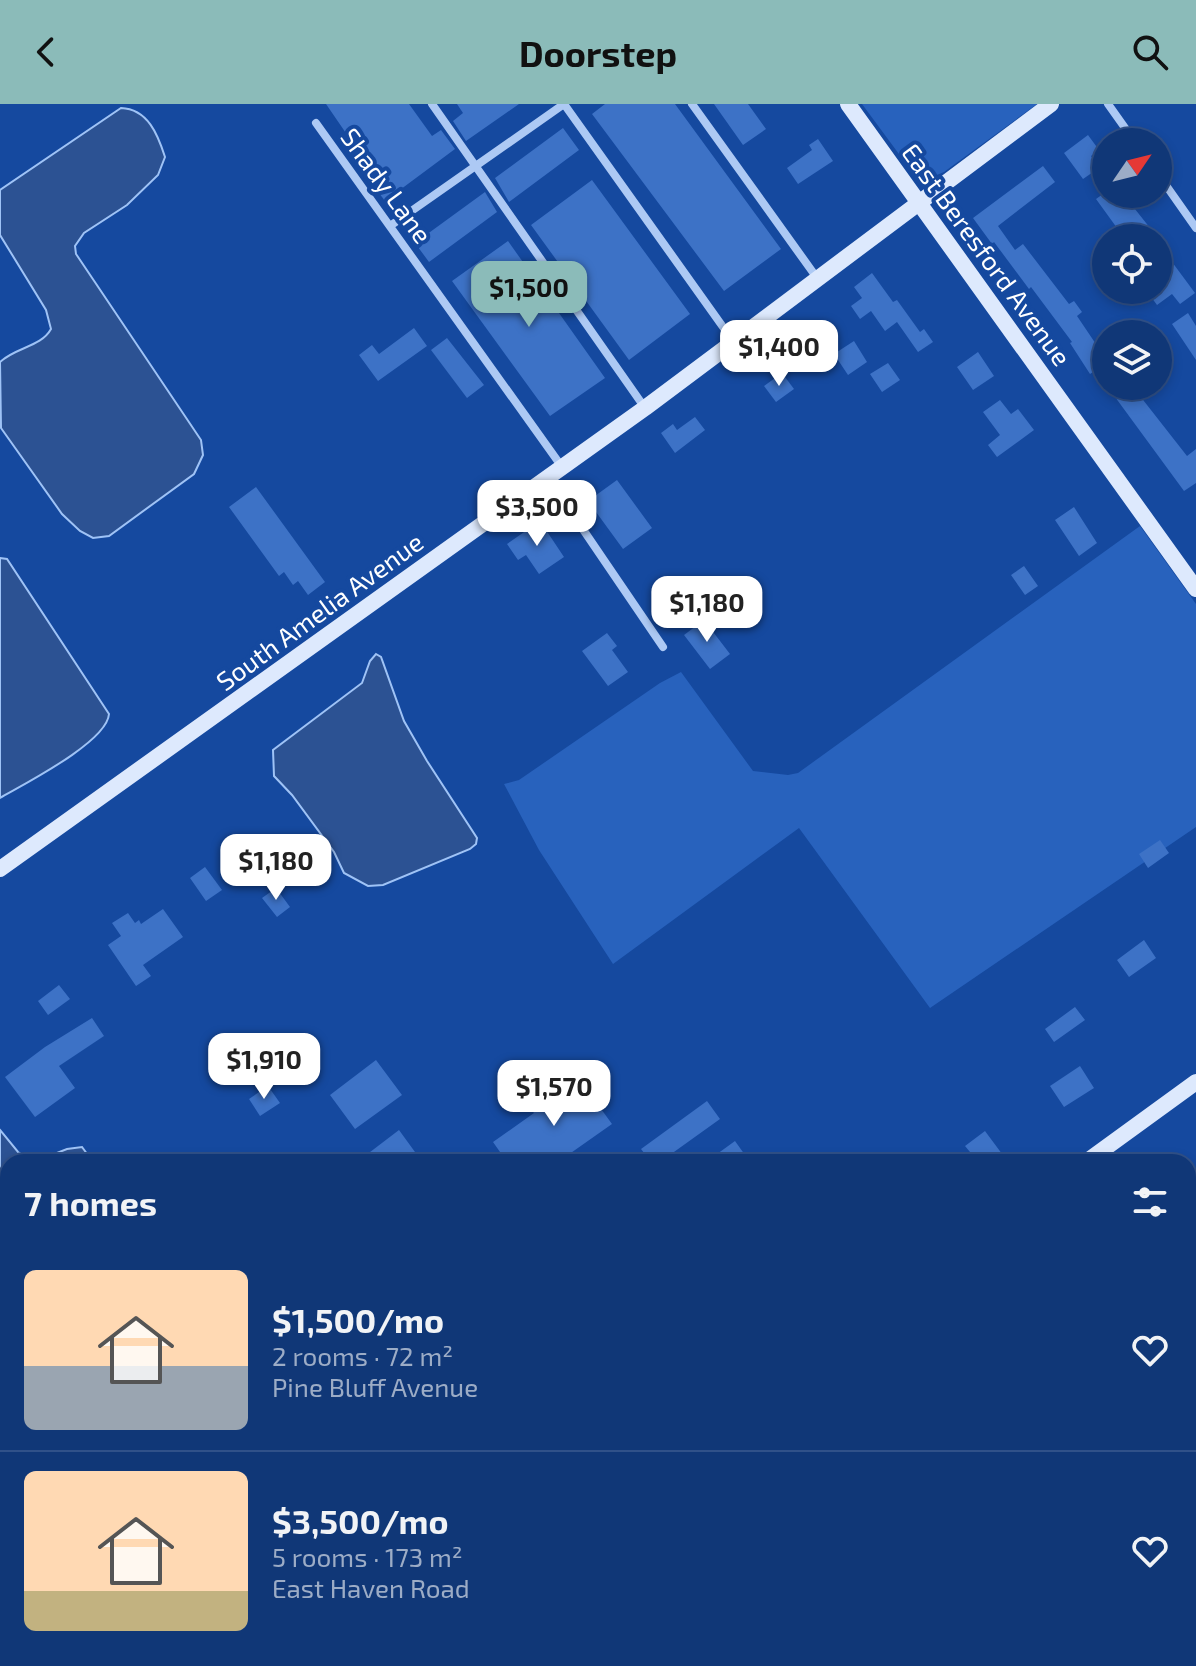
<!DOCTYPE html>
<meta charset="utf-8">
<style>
:root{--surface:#103777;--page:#1e427f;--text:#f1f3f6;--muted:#9cacc6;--line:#305189;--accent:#8bbbb9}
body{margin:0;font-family:"Exo 2",sans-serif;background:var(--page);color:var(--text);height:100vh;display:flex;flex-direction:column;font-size:30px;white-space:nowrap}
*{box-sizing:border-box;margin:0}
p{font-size:26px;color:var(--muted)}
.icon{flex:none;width:44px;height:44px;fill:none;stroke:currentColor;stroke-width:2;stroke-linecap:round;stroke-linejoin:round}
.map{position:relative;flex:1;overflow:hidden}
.drawer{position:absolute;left:0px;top:1050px;width:1196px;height:512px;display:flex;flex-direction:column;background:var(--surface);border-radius:24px 24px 0 0;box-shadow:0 4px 12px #0003,0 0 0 2px var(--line)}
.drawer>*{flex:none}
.needle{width:52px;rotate:55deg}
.buttons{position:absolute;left:1092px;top:24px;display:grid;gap:16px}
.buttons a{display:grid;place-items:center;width:80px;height:80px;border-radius:50%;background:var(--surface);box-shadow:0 4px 12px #0003,0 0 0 2px var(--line);font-size:40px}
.price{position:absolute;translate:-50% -68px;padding:0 18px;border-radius:16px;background:#fff;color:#222;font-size:26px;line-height:52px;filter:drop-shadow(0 2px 4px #0008)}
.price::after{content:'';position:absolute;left:50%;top:48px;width:24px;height:18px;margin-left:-12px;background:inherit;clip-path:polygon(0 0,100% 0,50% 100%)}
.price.selected{background:var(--accent);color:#111}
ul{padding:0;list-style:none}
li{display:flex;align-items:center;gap:24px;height:200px;padding:0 24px}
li+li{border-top:2px solid var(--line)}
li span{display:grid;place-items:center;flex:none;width:224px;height:160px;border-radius:12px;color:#555}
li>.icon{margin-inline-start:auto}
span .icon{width:96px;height:96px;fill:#fffc;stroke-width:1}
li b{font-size:34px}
h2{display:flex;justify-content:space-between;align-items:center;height:96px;padding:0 24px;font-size:34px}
header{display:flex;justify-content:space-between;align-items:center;height:104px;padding:0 24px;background:var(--accent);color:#111;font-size:36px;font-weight:700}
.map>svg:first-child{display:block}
.green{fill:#2862bd}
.water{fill:#2c5293;stroke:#9fc3f6;stroke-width:2}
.building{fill:#3d72c6}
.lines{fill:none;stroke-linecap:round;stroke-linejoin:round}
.street{stroke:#adc9f4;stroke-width:8}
.secondary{stroke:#dde9fd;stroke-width:16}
.labels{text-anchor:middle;stroke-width:8;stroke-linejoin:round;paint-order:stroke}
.street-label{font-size:26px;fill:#fff;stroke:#15499f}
</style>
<header><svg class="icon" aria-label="back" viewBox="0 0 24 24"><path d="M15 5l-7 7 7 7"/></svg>Doorstep<svg class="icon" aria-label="search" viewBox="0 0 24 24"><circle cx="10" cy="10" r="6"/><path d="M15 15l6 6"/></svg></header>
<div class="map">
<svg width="1196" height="1562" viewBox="0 0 1196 1562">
<rect width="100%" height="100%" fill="#15499f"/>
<!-- green -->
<path class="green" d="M862 0H1037L944 68 927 75 910 65Z
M1140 422 1196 500V723L930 904 799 724 613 860 539 746 504 680 519 676 660 579 681 568 753 667 788 671 798 669Z
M1196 1076V1500L1188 1506V1079Z
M1196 1508V1562H1122L1133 1554H1188V1514Z
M423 1554H1122L1111 1562H413Z"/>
<!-- water -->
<path class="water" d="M121 4C148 5 158 31 165 53L158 71 127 101 84 129 75 142 76 150 201 336 203 351 194 370 109 432 93 434 80 427 62 410 1 324 0 258C16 243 41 243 51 225L46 206 0 131V86Z
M0 454 7 455 109 610C107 638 24 680 0 694Z
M376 550 381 553 404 617 427 657 477 734 476 740 470 745 383 781 368 782 344 769 334 748 292 691 274 672 273 646 362 579 370 557Z
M0 1026 18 1048 34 1058 67 1045 82 1043 93 1058H8V1248L0 1253Z"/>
<!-- building -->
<path class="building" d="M326 0H409L432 32 441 26 455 45 385 97 370 77 376 73Z
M457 0H519L466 37 453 17 463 9Z
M605 0H675L781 145 724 187 592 10Z
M714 0H748L766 25 743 41Z
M563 24 579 46 509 98 495 74Z
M1088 31 1099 46 1091 52 1099 64 1083 75 1064 49Z
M818 35 833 57 798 80 787 64 812 46 809 41Z
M1043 62 1055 78 998 122 1015 146 1023 140 1069 200 1074 197 1082 208 1077 212 1106 255V280L1096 266 1090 270 1070 239 1072 238 1031 183 1029 185 994 138 992 140 973 114Z
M592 76 690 210 629 256 531 121Z
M485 88 497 108 429 158 415 139Z
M1103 90H1123L1158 134H1133L1122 120 1117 124 1096 95Z
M508 137 605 274 550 312 452 177Z
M1158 139 1195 189 1180 200 1172 190 1157 201 1146 186H1158Z
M872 169 893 198 897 196 920 228 924 225 933 238 918 248 897 218 885 227 871 207 860 215 851 202 862 194 854 183Z
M1188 209 1196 222V256L1172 220Z
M414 224 427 242 378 277 359 251 372 241 379 250Z
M447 234 484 281 467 294 431 246Z
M854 237 867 258 848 271 834 250Z
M978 248 994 272 973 286 957 263Z
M888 259 900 276 882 288 870 270Z
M782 269 794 285 776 298 764 282Z
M1107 282H1154L1140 292 1187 352 1196 345V379L1184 387Z
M1000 296 1011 310 1018 305 1034 326 997 353 988 341 1000 331 983 308Z
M695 313 705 326 675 349 661 329 673 320 677 326Z
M617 376 652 424 623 445 588 397Z
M256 383 325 478 308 491 298 477 293 481 284 468 279 472 229 403Z
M1074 403 1097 439 1079 452 1055 416Z
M540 417 564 453 539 470 526 451 518 456 507 440Z
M1024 462 1038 482 1025 491 1011 471Z
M704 516 730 550 710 565 684 531Z
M607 529 617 542 612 546 628 568 608 582 582 547Z
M1160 736 1169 749 1148 764 1139 750Z
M251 740 267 762 249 774 234 752Z
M205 763 222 786 206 797 190 774Z
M276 784 290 803 277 813 262 794Z
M163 805 183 833 143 861 151 872 136 882 108 841 121 832 112 819 128 809 135 819 139 816 141 820Z
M1144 836 1156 854 1129 873 1117 856Z
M59 881 70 895 48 911 38 897Z
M1075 903 1085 916 1054 938 1045 925Z
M92 914 104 932 59 962 75 984 35 1013 5 973 45 943Z
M376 956 402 991 355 1025 330 991Z
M1080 962 1094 984 1064 1003 1050 982Z
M580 976 612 1020 558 1058H507L493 1038 534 1009 528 1002 548 988 553 995Z
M268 982 280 999 260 1012 249 995Z
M707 997 720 1015 660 1058H651L641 1045Z
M399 1026 415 1048 402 1058H357Z
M985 1027 1008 1058H956L970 1048 965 1042Z
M735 1037 750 1058H706Z"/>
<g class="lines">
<!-- street -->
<path class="street" d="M432 0 645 304
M564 0 733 237
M692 0 817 174
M1108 0 1135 38
M316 19 562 363
M1158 70 1196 124
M390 122 564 0
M548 374 663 543"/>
<!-- secondary -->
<path class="secondary" d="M848 0 1196 485
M0 765 645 304 1051 0
M1086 1058 1196 978
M400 1562 411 1554"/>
</g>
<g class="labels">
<!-- street labels -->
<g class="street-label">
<text transform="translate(386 82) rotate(54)" y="9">Shady Lane</text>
<text transform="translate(986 151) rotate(54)" y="9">East Beresford Avenue</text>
<text transform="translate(320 508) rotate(-36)" y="9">South Amelia Avenue</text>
</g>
</g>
</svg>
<div class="buttons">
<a><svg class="needle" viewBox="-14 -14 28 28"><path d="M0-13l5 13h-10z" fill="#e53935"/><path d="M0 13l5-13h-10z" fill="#9cacc6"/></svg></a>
<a><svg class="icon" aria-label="locate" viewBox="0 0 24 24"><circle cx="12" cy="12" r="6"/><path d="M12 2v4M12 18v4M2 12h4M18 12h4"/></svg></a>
<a><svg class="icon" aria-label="layers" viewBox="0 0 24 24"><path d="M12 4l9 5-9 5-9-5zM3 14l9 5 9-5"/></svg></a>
</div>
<b class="price selected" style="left:529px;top:225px">$1,500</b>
<b class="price" style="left:779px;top:284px">$1,400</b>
<b class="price" style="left:537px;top:444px">$3,500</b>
<b class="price" style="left:707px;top:540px">$1,180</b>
<b class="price" style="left:276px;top:798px">$1,180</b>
<b class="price" style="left:264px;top:997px">$1,910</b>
<b class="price" style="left:554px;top:1024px">$1,570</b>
<section class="drawer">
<h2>7 homes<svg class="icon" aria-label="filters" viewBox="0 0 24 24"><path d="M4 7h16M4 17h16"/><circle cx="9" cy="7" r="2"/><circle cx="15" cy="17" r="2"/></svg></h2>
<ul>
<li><span style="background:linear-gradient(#ffd9b3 60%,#9aa5b1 0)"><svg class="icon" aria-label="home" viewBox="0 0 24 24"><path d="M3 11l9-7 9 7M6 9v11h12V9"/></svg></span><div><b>$1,500/mo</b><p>2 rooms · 72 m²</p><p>Pine Bluff Avenue</p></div><svg class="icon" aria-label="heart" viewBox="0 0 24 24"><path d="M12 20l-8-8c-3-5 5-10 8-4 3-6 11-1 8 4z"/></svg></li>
<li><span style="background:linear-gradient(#ffd9b3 75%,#c2b280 0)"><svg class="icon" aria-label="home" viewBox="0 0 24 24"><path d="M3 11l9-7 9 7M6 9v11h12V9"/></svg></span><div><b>$3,500/mo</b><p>5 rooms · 173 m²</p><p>East Haven Road</p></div><svg class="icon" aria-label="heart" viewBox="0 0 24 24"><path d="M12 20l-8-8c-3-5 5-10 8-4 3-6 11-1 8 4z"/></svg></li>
</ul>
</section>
</div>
